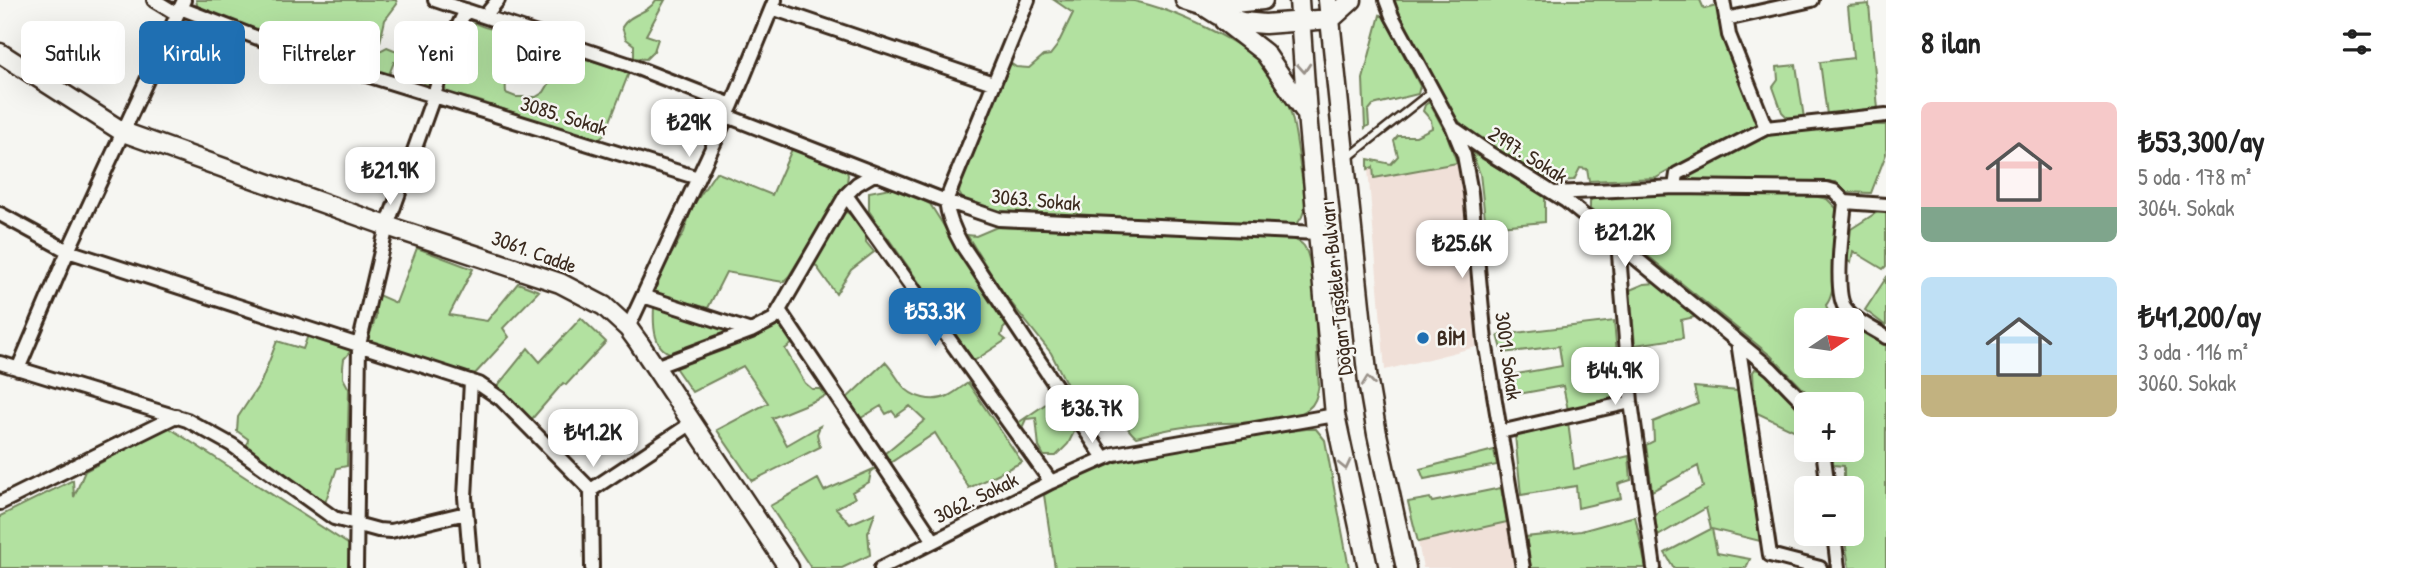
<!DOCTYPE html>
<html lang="tr">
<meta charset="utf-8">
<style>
:root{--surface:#fff;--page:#f6f6f6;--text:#222;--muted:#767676;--accent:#1f6fb2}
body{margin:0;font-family:"Patrick Hand",sans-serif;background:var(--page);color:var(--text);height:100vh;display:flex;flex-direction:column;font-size:26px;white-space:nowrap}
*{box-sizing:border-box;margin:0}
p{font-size:23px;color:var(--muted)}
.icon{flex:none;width:38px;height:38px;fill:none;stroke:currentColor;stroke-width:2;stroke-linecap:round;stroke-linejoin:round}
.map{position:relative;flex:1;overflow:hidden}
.side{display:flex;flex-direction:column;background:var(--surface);width:525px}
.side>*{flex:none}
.hud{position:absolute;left:21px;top:21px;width:665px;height:63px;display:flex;gap:14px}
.needle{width:46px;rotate:77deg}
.fabs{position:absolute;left:1794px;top:308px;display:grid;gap:14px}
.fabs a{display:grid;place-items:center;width:70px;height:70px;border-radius:10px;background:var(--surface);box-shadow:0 7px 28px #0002;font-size:35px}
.price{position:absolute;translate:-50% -60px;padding:0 16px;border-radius:14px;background:#fff;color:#222;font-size:23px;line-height:46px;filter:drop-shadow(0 2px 4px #0008)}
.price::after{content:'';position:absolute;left:50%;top:42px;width:21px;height:16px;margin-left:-10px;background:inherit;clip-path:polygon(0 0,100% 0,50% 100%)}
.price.on{background:var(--accent);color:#fff}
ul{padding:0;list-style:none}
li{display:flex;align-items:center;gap:21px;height:175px;padding:0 35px}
li span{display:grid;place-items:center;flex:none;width:196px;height:140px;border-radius:10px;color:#555}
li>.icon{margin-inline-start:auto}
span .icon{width:84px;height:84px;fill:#fffc;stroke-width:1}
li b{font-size:30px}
h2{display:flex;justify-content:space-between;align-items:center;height:84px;padding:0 35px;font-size:30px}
.chip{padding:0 24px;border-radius:10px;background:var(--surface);box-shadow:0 7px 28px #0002;font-size:24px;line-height:63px}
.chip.on{background:var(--accent);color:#fff}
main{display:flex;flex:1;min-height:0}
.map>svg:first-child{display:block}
.built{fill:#f0e0d8}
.green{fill:#b2e1a0;stroke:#76865f;stroke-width:2}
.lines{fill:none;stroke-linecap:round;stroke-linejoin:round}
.lane-casing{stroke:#3b2a1e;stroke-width:11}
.street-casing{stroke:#3b2a1e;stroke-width:18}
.secondary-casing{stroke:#3b2a1e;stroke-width:23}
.lane{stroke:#f6f6f2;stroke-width:6}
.street{stroke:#f6f6f2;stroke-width:12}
.secondary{stroke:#f6f6f2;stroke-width:18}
.oneway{stroke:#989088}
.poi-dot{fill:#1f6fb2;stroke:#f6f6f2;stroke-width:2.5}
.labels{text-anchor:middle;stroke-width:5;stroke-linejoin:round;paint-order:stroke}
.street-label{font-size:21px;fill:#3b2a1e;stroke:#f6f6f2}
.poi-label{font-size:21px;font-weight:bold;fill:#3b2a1e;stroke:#f6f6f2;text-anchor:start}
</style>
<main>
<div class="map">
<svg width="1886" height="568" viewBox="0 0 1886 568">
<rect width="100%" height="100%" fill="#f6f6f2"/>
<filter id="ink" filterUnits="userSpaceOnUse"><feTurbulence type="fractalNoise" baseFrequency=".0143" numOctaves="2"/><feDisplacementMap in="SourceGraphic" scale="14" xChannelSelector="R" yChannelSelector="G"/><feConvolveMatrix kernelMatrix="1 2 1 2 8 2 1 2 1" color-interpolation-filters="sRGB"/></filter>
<g filter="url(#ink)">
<!-- built -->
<path class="built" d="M1457 163 1462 185 1476 347 1385 370 1368 169 1373 167 1375 178Z
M1507 522 1514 568H1423L1418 542Z"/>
<!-- green -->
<path class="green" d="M196 0H396L397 4 385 20 380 42 357 59 341 60 277 39 198 9Z
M656 0H665L646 35 658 39 654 51 646 59 634 58V45L626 39 622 27C630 13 648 14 656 0Z
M1054 0C1076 0 1113 0 1134 1 1171 9 1245 41 1270 71 1292 96 1296 135 1300 166 1303 185 1312 214 1294 226L999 215 964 201 959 193 960 185 983 120 1007 61 1016 67 1029 68 1043 56 1050 55 1057 46 1073 13Z
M1394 0H1700L1704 9 1717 6 1723 33 1756 115 1757 124 1752 130 1709 148 1656 178 1589 181 1587 169 1580 168 1574 180C1535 185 1504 149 1470 133 1438 102 1412 42 1394 0Z
M1869 4 1878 109 1827 115 1820 62 1853 58 1848 6Z
M1380 15 1384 17 1420 86 1418 94 1373 105 1368 111 1369 125 1365 128 1363 79Z
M475 23C490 32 506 29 521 37 511 55 504 73 506 93L516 97H536L544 92 550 82 567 74 581 58 630 70 605 134 598 141 476 100 446 93C440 70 455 45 465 25Z
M387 47 433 66 435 74 432 85 424 84 428 72 394 62 388 77 371 72 368 57Z
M1796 65 1804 118H1788L1782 112 1773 87 1778 80 1777 67Z
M1429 102 1447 135 1457 163 1374 178 1373 167 1368 169V159L1391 164 1398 156 1394 141 1398 136H1416L1432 128 1431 120 1423 111 1425 105Z
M1842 125H1886V154L1871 193 1844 192 1836 182 1781 181 1691 184 1683 179V176C1717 156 1759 134 1799 129 1813 128 1828 127 1842 125Z
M792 149 846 169 848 175 847 182 789 276 783 282 726 272 708 308 663 296 654 290 655 282 684 232 692 207 716 172 772 195Z
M1472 153 1545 195V222L1486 227 1480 174Z
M890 188 907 192 930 204 1007 325 1003 329 1001 336 1006 340 974 361 869 211V192Z
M1805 194 1827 199 1838 210C1837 230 1838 293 1826 305L1828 311 1848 320H1806V366H1852V322L1886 344V568H1849L1845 540 1842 534H1852V488H1844V466L1833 465 1831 450H1852V404H1814L1805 391 1771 356 1590 209V201L1594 197 1622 195Z
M1882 209 1886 211V266L1883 269 1853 251 1851 263 1847 260 1851 229Z
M844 211C855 215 867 230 866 242L874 252 851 270 836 294 812 260 836 220Z
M997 227 1290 238C1296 240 1300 241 1304 246 1318 268 1315 354 1319 385 1317 394 1316 403 1308 409 1288 425 1247 422 1223 423 1194 424 1163 430 1136 437 1123 427 1119 409 1105 399L1081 405 1070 391 1051 353 1001 290 967 235 976 236Z
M417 248 473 269 449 315 487 321 518 283 539 291 503 328 509 337 473 376 367 341 376 317V294L396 303Z
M1886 278V326L1865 310Z
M1657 283 1695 317 1681 320 1683 338 1635 345 1630 290 1644 284Z
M654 307 728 330 727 333 675 354C653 352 653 325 654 307Z
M581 318 606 342 566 385 563 383 531 420 495 389 528 348 540 362Z
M1614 321 1621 396 1568 410 1563 386 1507 396 1505 376 1562 366 1559 346 1503 353 1498 335Z
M781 324 793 343 785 349 805 383 812 389H820L826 396 772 418 787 445 820 426 817 434 820 447 752 481 717 430 768 403 743 366 692 392 674 366Z
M308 335 349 347 350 352 344 359 343 367V378L349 389 347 466 337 468 325 503 251 452 247 445 248 439 237 431 238 417 261 382 277 341 303 349Z
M885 362C892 369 896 377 902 385 912 398 933 403 948 396 955 393 961 387 968 383L1022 462 969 488 935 433 890 463 884 454 925 420 910 406 896 416 892 411 886 414 881 406 861 418 846 399Z
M1755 369C1768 372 1801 403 1806 416 1807 421 1806 429 1806 434L1804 435 1755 412 1753 372Z
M1694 387 1738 391 1756 497 1760 541 1712 529 1717 553 1750 559 1746 568H1674L1665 553 1711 529 1706 508 1658 536 1654 519 1658 512 1703 487 1698 466 1652 491 1646 445 1654 441 1653 422 1698 404Z
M1056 397 1074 432 1068 444 1056 456H1044L1039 447 1036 418 1026 419 1022 428 1015 425Z
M1568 422 1574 469 1629 456 1631 480 1618 484 1621 498 1578 508 1576 486 1521 495 1515 435Z
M168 427 351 546 350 568H0V516L73 480 74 497 85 471Z
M1306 429H1316L1325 440 1349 568H1055L1044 495C1121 447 1218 440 1306 429Z
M1494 450 1497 465 1424 479 1420 469Z
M876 468 871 472 869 482 852 492 855 498 836 508 850 524 875 513 868 533 870 555 842 568H811L770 506 818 479 824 491Z
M1501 488 1507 522 1418 542 1408 502 1430 498 1432 502Z
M1635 516 1646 568H1531L1526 537 1581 531Z"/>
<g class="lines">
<defs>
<path id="lane" d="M1349 157 1432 91"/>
<path id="street" d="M154 0 177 14
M435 0 627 64 732 105
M1028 0 946 201C948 218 954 231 962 245L1104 458
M1386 0 1392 16 1453 128 1464 155 1471 193 1485 341 1523 568
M1723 0 1729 35 1766 128
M180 8 302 55 698 178
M772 8 993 83
M485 16 498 0
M1726 19 1812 0
M727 116 946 201 999 219 1318 233
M1456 130 1489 153 1566 201 1771 369 1806 405
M1675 187 1827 189 1834 191 1845 202 1886 205
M1555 193 1675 187 1677 174 1766 128 1886 115
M846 195 1051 482
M1845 202C1843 222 1833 295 1846 309 1855 321 1874 329 1886 337
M0 214 68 251 479 384 501 399 591 490
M1618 242 1631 402 1654 568
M643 296 751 331
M779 310 934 541
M628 328 732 105 775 0
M1738 342 1770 555 1820 568
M0 363 187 420 232 445 334 518 378 530 391 531 466 513
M655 367 751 331 774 319 846 195 857 184 874 174
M18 369 68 251 184 0
M1500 432 1631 402
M1823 450 1828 488
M0 503 176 416
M1834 534 1838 568
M356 568 359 345 387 226 434 95 452 39 466 10
M471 568 465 497 471 381
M592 568 591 490 692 423
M881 568 1051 482 1114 454 1335 415"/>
<path id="secondary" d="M1185 0 1204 6 1218 15 1242 22 1265 24 1331 19
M1299 0 1307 114 1335 415 1368 568
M1328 0 1368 382 1377 434 1406 568
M1204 6 1263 0
M1331 19 1352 0
M1224 21 1265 53 1304 110
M0 53 123 132 387 226 560 283 604 306 628 328 639 343 789 568"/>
</defs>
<!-- lane casing -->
<use href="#lane" class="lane-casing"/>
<!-- street casing -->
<use href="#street" class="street-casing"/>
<!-- secondary casing -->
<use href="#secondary" class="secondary-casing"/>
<!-- lane -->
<use href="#lane" class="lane"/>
<!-- street -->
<use href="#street" class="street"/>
<!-- secondary -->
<use href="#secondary" class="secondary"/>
</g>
<!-- one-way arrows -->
<defs><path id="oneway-chevron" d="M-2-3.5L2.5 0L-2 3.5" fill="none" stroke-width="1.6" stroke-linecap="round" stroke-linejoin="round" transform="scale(1.75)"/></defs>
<g class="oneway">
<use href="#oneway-chevron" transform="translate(1304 68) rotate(86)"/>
<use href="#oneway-chevron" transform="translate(1368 381) rotate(-97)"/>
<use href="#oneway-chevron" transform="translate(1345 465) rotate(77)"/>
</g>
</g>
<!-- markers -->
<circle class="poi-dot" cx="1423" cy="338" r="7"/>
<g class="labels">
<!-- street labels -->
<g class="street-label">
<text transform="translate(564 116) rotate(17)" y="7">3085. Sokak</text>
<text transform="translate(1528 155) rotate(32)" y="7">2997. Sokak</text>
<text transform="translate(1036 200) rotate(5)" y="7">3063. Sokak</text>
<text transform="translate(534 252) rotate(20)" y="7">3061. Cadde</text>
<text transform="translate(1336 288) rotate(-96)" y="7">Doğan Taşdelen Bulvarı</text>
<text transform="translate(1508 356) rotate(82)" y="7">3001. Sokak</text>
<text transform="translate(976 498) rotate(-26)" y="7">3062. Sokak</text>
</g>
<!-- poi labels -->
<g class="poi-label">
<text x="1437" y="345">BİM</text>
</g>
</g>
</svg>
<div class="fabs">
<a><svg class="needle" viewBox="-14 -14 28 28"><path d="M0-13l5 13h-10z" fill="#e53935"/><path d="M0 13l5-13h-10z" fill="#767676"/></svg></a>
<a>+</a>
<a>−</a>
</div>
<b class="price" style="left:689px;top:159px">₺29K</b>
<b class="price" style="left:390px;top:207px">₺21.9K</b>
<b class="price" style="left:1625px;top:269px">₺21.2K</b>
<b class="price" style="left:1462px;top:280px">₺25.6K</b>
<b class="price on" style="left:935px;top:348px">₺53.3K</b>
<b class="price" style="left:1615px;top:407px">₺44.9K</b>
<b class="price" style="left:1092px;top:445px">₺36.7K</b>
<b class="price" style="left:593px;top:469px">₺41.2K</b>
<div class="hud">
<a class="chip">Satılık</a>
<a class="chip on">Kiralık</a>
<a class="chip">Filtreler</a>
<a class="chip">Yeni</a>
<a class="chip">Daire</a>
</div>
</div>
<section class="side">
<h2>8 ilan<svg class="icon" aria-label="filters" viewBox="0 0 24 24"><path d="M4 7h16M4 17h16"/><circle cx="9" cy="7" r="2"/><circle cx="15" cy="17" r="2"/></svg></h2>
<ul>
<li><span style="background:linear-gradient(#f6c9c9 75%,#7fa58c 0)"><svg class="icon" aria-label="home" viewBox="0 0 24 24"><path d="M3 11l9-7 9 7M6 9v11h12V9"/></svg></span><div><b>₺53,300/ay</b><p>5 oda · 178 m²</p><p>3064. Sokak</p></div></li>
<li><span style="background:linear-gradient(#bfe0f5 70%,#c2b280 0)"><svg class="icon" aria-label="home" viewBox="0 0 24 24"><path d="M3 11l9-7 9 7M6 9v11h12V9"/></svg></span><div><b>₺41,200/ay</b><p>3 oda · 116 m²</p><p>3060. Sokak</p></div></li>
</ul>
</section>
</main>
